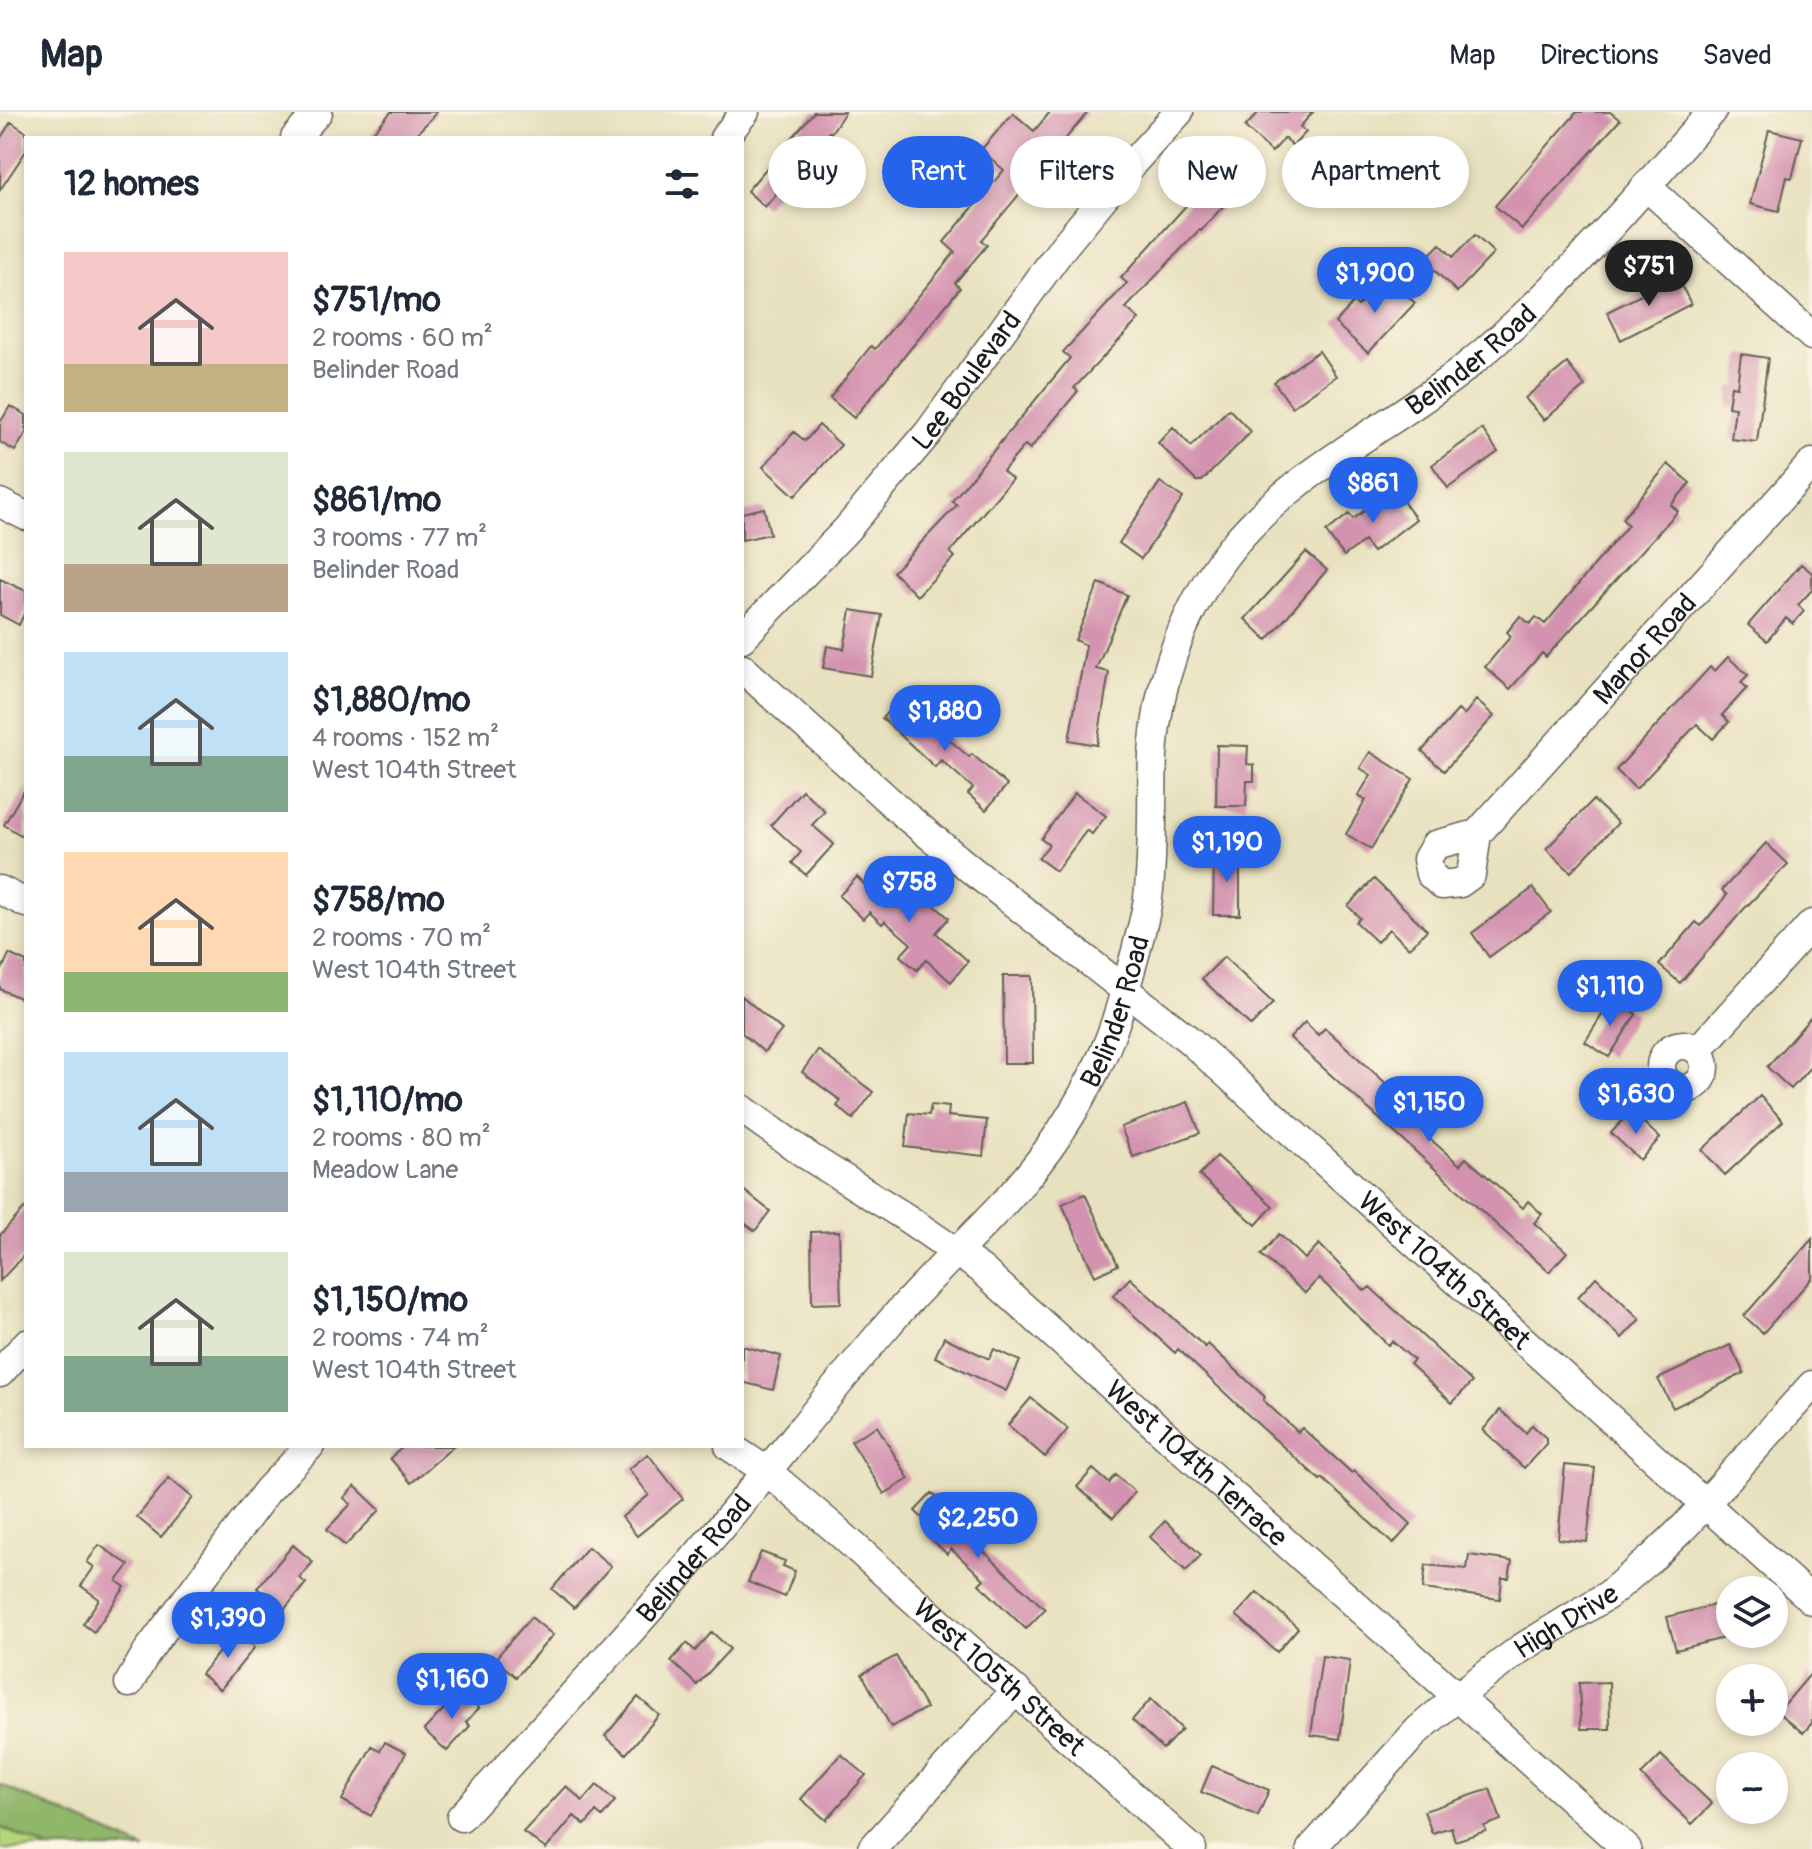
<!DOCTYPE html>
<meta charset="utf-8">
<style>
:root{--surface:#fff;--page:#f2f2f3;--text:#1f2937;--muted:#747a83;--line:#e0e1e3;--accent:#2563eb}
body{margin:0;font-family:Pangolin,sans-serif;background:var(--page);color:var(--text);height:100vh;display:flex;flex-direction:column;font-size:30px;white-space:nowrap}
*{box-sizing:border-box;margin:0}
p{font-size:26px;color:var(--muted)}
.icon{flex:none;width:44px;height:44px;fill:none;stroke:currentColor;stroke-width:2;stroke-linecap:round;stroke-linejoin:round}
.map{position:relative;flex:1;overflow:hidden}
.side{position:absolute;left:24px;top:24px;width:720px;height:1312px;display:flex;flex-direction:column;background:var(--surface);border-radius:0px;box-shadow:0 4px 12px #0003}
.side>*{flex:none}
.banner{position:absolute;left:768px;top:24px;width:760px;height:72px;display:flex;gap:16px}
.fabs{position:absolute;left:1716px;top:1464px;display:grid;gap:16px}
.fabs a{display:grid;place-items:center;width:72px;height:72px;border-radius:50%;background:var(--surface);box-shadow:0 4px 12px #0003;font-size:40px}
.price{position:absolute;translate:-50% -68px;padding:0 18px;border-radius:28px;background:var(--accent);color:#fff;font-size:26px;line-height:52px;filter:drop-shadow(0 2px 4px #0008)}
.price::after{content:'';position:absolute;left:50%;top:48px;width:24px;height:18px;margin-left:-12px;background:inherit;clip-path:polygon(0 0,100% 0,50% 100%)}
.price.active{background:#222;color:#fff}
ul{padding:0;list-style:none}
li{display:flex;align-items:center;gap:24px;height:200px;padding:0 40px}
li span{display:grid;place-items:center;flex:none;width:224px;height:160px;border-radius:0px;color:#555}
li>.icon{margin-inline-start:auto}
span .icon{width:96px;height:96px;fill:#fffc;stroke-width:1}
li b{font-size:34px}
h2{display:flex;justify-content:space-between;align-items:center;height:96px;padding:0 40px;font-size:34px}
.tag{padding:0 28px;border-radius:36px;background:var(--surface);box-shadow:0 4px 12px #0003;font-size:28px;line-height:72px}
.tag.active{background:var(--accent);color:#fff}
header{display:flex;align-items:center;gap:48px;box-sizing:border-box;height:112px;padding:0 40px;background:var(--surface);border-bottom:2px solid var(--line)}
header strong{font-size:38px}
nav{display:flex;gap:44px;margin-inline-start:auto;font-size:28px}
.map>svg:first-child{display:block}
.green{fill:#b6d47a;stroke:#69784b;stroke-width:2}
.forest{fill:#90b66a;stroke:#566943;stroke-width:2}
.building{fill:#d392af}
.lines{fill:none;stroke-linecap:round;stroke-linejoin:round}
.minor-casing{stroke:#636155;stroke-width:31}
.minor{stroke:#fff;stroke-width:28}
.labels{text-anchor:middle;stroke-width:8;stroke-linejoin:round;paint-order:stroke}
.street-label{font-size:28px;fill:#1c1c1c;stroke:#fcf5e5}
</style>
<header>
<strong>Map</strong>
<nav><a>Map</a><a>Directions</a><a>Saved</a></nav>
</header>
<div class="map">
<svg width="1812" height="1737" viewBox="0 0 1812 1737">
<rect width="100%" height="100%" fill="#fcf5e5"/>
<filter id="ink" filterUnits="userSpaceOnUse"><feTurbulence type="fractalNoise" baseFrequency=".0125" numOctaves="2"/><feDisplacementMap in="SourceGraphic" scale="16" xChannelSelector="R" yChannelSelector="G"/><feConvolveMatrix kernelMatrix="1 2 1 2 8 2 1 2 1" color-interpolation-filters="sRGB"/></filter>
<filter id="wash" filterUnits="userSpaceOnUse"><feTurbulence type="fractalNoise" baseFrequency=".006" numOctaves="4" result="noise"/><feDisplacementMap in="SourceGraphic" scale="32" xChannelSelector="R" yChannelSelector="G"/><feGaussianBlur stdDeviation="1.8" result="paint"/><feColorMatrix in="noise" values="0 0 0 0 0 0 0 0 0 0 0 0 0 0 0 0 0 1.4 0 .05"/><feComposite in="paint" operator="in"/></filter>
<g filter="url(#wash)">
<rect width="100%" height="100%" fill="#e8e1bf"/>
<!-- green -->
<path class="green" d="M0 1715 49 1737H0Z"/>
<!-- forest -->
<path class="forest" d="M0 1673 145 1737H49L0 1715Z"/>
<g id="blocks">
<!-- building -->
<path class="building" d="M391 0H437L413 26H368Z
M814 0H845L831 21 829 20 765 95 747 79Z
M1050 0H1088L981 128 987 133 955 171 960 176 854 306 830 286 871 234 875 237 955 140 944 130 1004 58 981 38 1013 1 1034 19Z
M1259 0H1313L1300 15 1306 20 1293 34 1285 26 1272 40 1245 15Z
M1577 0H1610L1620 8 1522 117 1495 94Z
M11 10 26 20V39L0 78V27Z
M1769 18 1802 26 1792 66 1787 65 1779 99 1750 92Z
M1227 48 1248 66 1201 119 1199 118 1126 196 1139 207 1074 276 1078 279 1030 337 1025 333 1003 359 1012 367 950 440 955 445 917 484 893 460 957 393 952 389 1070 246 1063 240 1127 171 1121 166Z
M1475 123 1494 141 1457 180 1424 148 1440 132 1453 145Z
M1386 164 1415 191 1368 241 1335 211 1354 190 1358 194Z
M1677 165 1691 192 1621 228 1607 200Z
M1319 239 1336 264 1292 295 1274 270Z
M1741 242 1768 246 1757 330 1731 327 1735 296 1728 295 1731 274 1737 275Z
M1567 251 1585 274 1544 308 1525 286Z
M10 294 26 303V321L15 339 0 330V311Z
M1229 297 1251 320 1202 369H1196L1158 331 1173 315 1191 334Z
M819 313 841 333 795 384 763 355 794 320 805 329Z
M1482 317 1498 340 1448 376 1432 353Z
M1668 352 1690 371 1671 393 1678 399 1546 545 1542 541 1510 577 1485 555 1511 524 1507 520 1520 504 1530 512 1536 505 1545 512 1628 413 1622 407Z
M1160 370 1183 386 1141 447 1119 431Z
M1394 377 1416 407 1373 440 1364 429 1344 444 1326 420 1349 402 1353 407Z
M764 396 770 422 742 428V401Z
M1306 440 1327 458 1267 528 1245 507Z
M1801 452 1812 461V478L1798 493 1804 499 1793 512 1786 506 1767 529 1748 513Z
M0 467 26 479V498L19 513 0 503Z
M1099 471 1127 483 1096 557 1109 560 1097 633 1069 628 1086 533 1075 528Z
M851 498 882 503 871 564 823 556 827 534 844 537Z
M1728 545 1748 563 1741 570 1747 576 1722 603 1729 610 1713 627 1697 612 1636 677 1616 658 1710 555 1715 559Z
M901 586 969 645 972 642 1007 673 986 698 968 682 973 676 941 648 935 655 882 606Z
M1476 588 1494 604 1444 659 1422 639 1458 598 1464 603Z
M1217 633 1248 634 1247 652 1254 653V669H1247L1246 694H1216Z
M1370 640 1413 667 1371 737 1346 722 1366 688 1358 684 1371 663 1360 656Z
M26 675V726L4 713Z
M802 678 825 699 812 713 834 732 806 763 792 751 801 740 771 713Z
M1075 681 1106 704 1092 722 1087 718 1056 759 1038 746 1049 733 1041 727Z
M1593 688 1618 711 1571 760 1546 737Z
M1766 731 1788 752 1743 798 1680 871 1659 853 1696 810 1701 814 1727 783 1722 778Z
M1214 740 1240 741V803H1213Z
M899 764 930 793 932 791 949 806 936 821 968 849 951 870 926 848 917 858 900 844 911 832 885 809 882 812 869 800 863 807 839 784 857 765 878 786Z
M1374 767 1427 818 1409 836 1389 817 1377 830 1356 810 1360 806 1348 794Z
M1533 776 1551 800 1489 845 1472 821Z
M9 842 26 850V889L0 877V862Z
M1224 845 1273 891 1251 914 1202 867Z
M1003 864H1032L1033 951H1004Z
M742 884 782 918 764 940 742 921Z
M1612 887 1636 902 1609 945 1585 930Z
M1812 904V953L1791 977 1767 955Z
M1305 910 1318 923 1325 916 1401 985 1407 978 1420 990 1414 997 1436 1017 1429 1026 1460 1053 1466 1046 1523 1096 1528 1089 1542 1102 1534 1111 1567 1140 1549 1160 1290 926Z
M818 938 873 980 853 1007 837 994 841 989 802 960Z
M1760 984 1783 1009 1725 1063 1702 1038Z
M1188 990 1200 1021 1133 1045 1121 1015Z
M931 993 949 995 948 1004 987 1008 983 1044 905 1035 909 1001 929 1003Z
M1631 999 1660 1026 1640 1048 1611 1021Z
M1217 1044 1273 1094 1256 1113 1199 1063Z
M742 1077 770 1099 755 1119 742 1109Z
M1085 1082 1118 1153 1095 1164 1062 1092Z
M26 1095V1141L0 1169V1123Z
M839 1119 841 1191 812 1192 811 1120Z
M1279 1122 1305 1147 1319 1132 1365 1179 1370 1175 1472 1270 1452 1291 1410 1252 1414 1248 1392 1229 1388 1233 1319 1166 1305 1181 1261 1143Z
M1812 1127V1166L1763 1221 1744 1204Z
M1596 1165 1640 1207 1622 1226 1578 1185Z
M1130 1166 1205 1235 1208 1232 1265 1285 1263 1288 1298 1320 1302 1316 1352 1361 1354 1359 1411 1412 1393 1432 1322 1366 1320 1368 1258 1312 1178 1237 1175 1241 1113 1184Z
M944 1225 989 1247 994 1237 1020 1249 1006 1279 935 1245Z
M1730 1233 1744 1261 1673 1296 1658 1267Z
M742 1234 781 1244 773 1278 742 1270Z
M1031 1286 1068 1317 1045 1345 1008 1313Z
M1500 1298 1526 1321 1532 1313 1546 1326V1332L1524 1356 1483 1318Z
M877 1314 909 1367 884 1382 851 1329Z
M404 1334H454L411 1371 390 1346Z
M648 1342 683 1387 637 1424 622 1405 649 1383 629 1357Z
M1565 1353 1595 1356 1587 1430 1558 1427Z
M1093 1357 1109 1371 1116 1363 1135 1380 1113 1406 1077 1375Z
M169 1366 193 1386 161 1425 137 1405Z
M355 1374 380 1398 345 1434 327 1417 351 1392 344 1386Z
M932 1381 985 1431 980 1436 1045 1497 1026 1517 979 1472 984 1467 951 1437 947 1442 926 1422 932 1415 915 1399Z
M1165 1409 1201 1443 1186 1459 1150 1425Z
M99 1433 129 1453 117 1469 125 1475 94 1520 83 1512 99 1487 81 1474 94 1455 87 1450Z
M293 1433 313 1450 299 1466 306 1471 284 1498 257 1476Z
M588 1435 611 1454 574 1496 552 1477Z
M761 1440 785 1449 783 1454 795 1459 785 1485 748 1470Z
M1469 1443 1512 1449 1509 1466H1502L1500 1487 1423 1477 1426 1453 1467 1457Z
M1257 1480 1298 1516 1277 1540 1236 1503Z
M1730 1489V1517L1726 1518 1728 1525 1676 1538 1667 1505Z
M531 1505 553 1523 516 1565 495 1547Z
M236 1519 255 1535 220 1578 201 1562Z
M712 1520 730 1537 697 1573 671 1549 687 1531 695 1539Z
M896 1544 926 1596 891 1615 862 1562Z
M1322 1544 1350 1548 1340 1627 1311 1623Z
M1812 1560V1611L1803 1621 1778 1600Z
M1609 1570 1610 1617H1581L1579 1571Z
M461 1579 479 1596 466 1610 470 1614 447 1639 424 1618Z
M638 1585 659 1603 626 1642 605 1624Z
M1151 1587 1182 1617 1163 1637 1132 1608Z
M385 1630 406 1641 371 1704 342 1688 372 1634 380 1639Z
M841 1642 866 1663 826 1708 801 1687Z
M1661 1643 1712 1692 1692 1712 1641 1663Z
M1212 1654 1269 1678 1258 1704 1201 1680Z
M597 1673 615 1689 602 1705 596 1700 585 1713 574 1704 546 1737 523 1720 566 1674 583 1689Z
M1490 1677 1501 1708 1484 1714 1486 1719 1455 1729 1451 1715 1432 1721 1424 1699Z"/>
</g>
</g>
<g filter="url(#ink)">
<use href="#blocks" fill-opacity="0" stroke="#636155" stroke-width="2"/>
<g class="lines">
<defs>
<g id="minor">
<path d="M295 26 318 0"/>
<path d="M724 26 745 0"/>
<path d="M1646 74 1812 224"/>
<path d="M0 391 26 404"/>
<path id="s1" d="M742 526 847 417 928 321 1063 135 1128 56 1179 0"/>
<path id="s2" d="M742 556 907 705 969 756 1188 927 1812 1488"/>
<path id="s3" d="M1477 722 1471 763 1460 771 1442 773 1430 762 1427 747 1435 733 1477 722 1812 351"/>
<path d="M0 778 26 791"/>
<circle cx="1683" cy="955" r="22"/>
<path d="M1698 938 1812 812"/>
<path id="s4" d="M742 997 808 1044 905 1105 981 1157 1627 1737"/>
<path d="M0 1261 26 1232"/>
<path id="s5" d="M729 1334 768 1360 834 1416 1192 1737"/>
<path d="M129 1571 147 1540 267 1379 310 1334"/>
<path id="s6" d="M461 1705C542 1616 625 1528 703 1436 765 1364 823 1288 885 1216 925 1168 972 1127 1013 1081 1047 1043 1076 999 1098 953 1116 917 1125 878 1136 839 1140 821 1146 804 1148 786 1154 738 1151 691 1153 643 1157 574 1181 505 1221 449 1282 364 1380 323 1461 259 1555 184 1632 89 1712 0"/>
<path d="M872 1737 1016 1578"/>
<path id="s7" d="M1311 1737 1418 1618 1458 1584 1520 1537 1608 1483 1653 1445 1685 1414 1812 1273"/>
</g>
</defs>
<!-- minor casing -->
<use href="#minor" class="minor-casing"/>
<!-- minor -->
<use href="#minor" class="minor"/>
</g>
</g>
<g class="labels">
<!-- street labels -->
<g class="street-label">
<text dy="10" stroke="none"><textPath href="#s6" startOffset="1836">Belinder Road</textPath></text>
<text dy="10" stroke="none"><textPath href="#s1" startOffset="342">Lee Boulevard</textPath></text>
<text dy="10" stroke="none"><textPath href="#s3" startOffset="414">Manor Road</textPath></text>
<text dy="10" stroke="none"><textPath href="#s6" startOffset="1044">Belinder Road</textPath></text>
<text dy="10" stroke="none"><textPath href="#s2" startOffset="926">West 104th Street</textPath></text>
<text dy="10" stroke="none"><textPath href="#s4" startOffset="578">West 104th Terrace</textPath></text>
<text dy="10" stroke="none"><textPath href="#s6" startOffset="348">Belinder Road</textPath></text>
<text dy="10" stroke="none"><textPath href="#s7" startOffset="344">High Drive</textPath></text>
<text dy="10" stroke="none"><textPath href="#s5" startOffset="356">West 105th Street</textPath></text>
</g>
</g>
</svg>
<div class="fabs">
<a><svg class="icon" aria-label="layers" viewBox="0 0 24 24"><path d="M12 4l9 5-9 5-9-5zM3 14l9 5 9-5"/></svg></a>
<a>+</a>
<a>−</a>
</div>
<b class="price active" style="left:1649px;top:196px">$751</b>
<b class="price" style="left:1375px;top:203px">$1,900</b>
<b class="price" style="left:1373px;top:413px">$861</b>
<b class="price" style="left:945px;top:641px">$1,880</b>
<b class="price" style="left:1227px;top:772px">$1,190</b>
<b class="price" style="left:909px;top:812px">$758</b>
<b class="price" style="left:1610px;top:916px">$1,110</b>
<b class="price" style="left:1636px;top:1024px">$1,630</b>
<b class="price" style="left:1429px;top:1032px">$1,150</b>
<b class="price" style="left:978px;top:1448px">$2,250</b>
<b class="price" style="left:228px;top:1548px">$1,390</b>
<b class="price" style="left:452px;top:1609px">$1,160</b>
<div class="banner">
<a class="tag">Buy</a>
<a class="tag active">Rent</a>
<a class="tag">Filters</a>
<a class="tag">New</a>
<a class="tag">Apartment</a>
</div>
<section class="side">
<h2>12 homes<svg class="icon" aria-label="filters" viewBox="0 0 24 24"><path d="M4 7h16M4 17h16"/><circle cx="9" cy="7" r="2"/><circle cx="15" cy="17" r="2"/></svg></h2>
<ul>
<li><span style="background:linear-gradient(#f6c9c9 70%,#c2b280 0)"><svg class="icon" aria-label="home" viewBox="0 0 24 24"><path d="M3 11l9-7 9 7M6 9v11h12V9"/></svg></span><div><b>$751/mo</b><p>2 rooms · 60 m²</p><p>Belinder Road</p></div></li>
<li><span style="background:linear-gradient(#dfe7d0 70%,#b9a48a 0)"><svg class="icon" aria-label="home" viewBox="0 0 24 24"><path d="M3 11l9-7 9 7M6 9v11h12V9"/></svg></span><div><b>$861/mo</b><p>3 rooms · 77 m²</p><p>Belinder Road</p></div></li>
<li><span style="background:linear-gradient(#bfe0f5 65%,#7fa58c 0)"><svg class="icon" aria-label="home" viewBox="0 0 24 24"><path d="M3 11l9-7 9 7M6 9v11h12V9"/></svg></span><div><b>$1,880/mo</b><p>4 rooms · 152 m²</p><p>West 104th Street</p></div></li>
<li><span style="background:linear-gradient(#ffd9b3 75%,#8fb573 0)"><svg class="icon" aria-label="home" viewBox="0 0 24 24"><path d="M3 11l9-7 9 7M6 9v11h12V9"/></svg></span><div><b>$758/mo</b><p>2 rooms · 70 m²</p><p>West 104th Street</p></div></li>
<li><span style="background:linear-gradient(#bfe0f5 75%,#9aa5b1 0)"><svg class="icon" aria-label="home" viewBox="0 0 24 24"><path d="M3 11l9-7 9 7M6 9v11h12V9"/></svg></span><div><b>$1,110/mo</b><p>2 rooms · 80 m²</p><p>Meadow Lane</p></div></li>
<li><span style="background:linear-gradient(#dfe7d0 65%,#7fa58c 0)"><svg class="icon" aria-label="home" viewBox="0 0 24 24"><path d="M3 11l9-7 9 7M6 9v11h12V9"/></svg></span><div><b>$1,150/mo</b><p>2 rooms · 74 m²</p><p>West 104th Street</p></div></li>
</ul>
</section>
</div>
